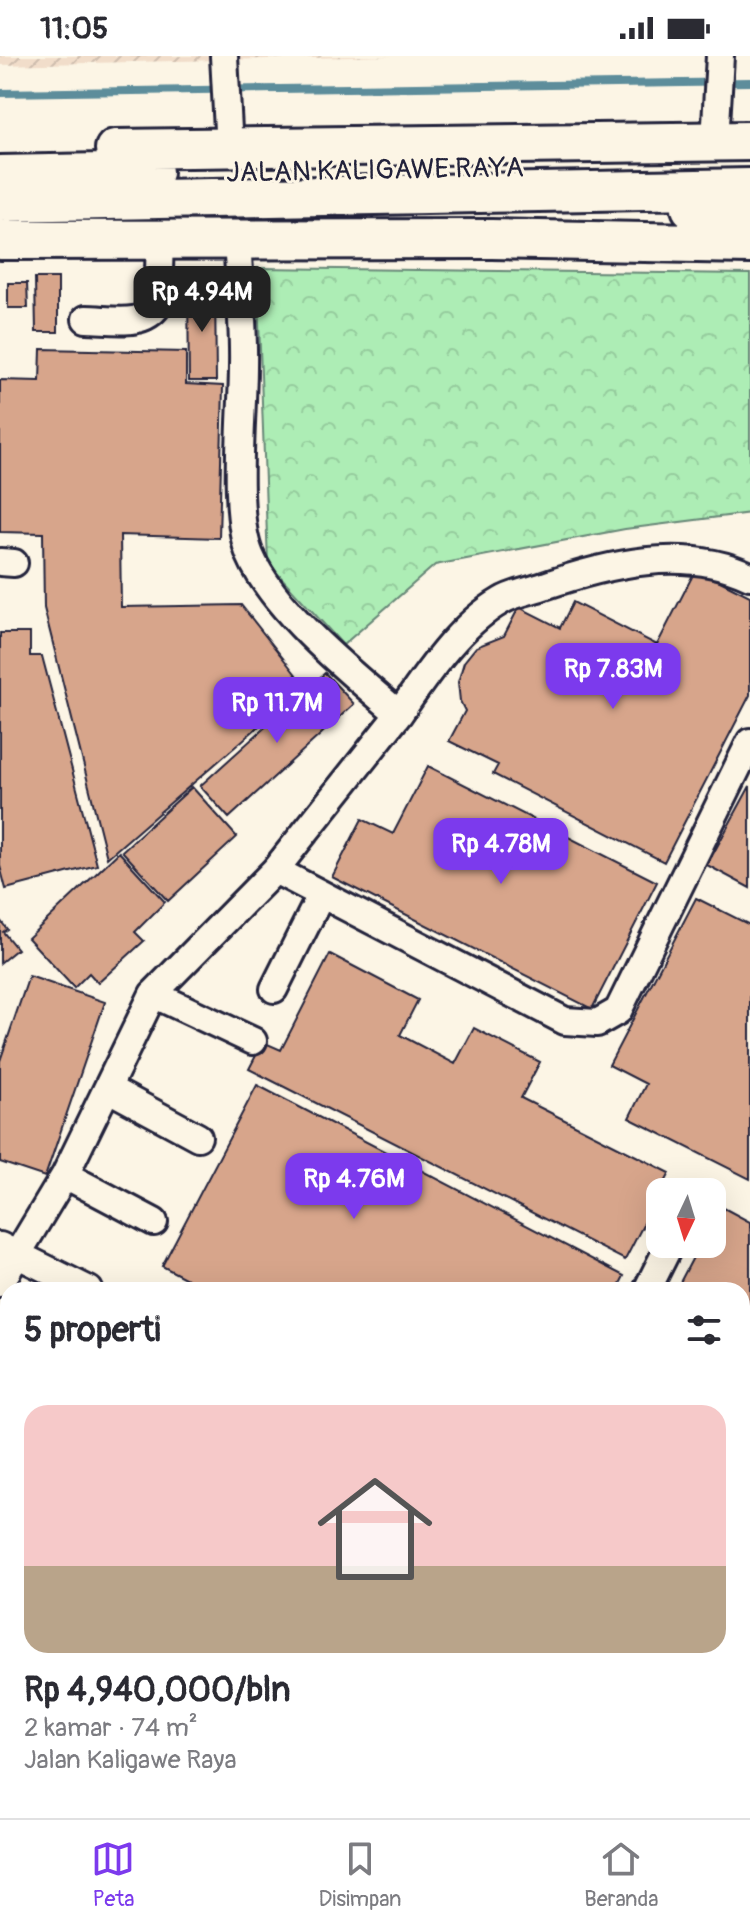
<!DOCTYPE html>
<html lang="id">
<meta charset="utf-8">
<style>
:root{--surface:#fff;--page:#f7f7f7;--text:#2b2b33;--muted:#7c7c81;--line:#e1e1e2;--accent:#7c3aed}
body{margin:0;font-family:Pangolin,sans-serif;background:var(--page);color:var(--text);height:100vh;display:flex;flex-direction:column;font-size:30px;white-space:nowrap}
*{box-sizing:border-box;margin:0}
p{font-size:26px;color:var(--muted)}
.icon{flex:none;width:44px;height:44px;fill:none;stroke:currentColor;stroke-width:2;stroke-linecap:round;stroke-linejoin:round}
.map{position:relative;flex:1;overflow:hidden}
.details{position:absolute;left:0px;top:1226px;width:750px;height:536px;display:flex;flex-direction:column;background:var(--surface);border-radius:24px 24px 0 0;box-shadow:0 8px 32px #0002}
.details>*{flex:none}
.needle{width:52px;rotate:184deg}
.fabs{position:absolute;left:646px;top:1122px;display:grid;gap:16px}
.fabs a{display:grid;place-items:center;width:80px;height:80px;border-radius:16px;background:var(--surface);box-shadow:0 8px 32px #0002;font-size:40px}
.price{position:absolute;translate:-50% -68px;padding:0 18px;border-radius:16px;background:var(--accent);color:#fff;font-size:26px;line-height:52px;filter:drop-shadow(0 2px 4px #0008)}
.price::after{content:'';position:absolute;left:50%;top:48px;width:24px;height:18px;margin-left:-12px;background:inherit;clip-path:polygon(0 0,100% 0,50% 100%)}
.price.current{background:#222;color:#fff}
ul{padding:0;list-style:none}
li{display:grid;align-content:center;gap:16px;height:424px;padding:0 24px}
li+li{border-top:2px solid var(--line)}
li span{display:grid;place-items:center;height:248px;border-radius:24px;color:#555}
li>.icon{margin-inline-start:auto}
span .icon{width:144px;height:144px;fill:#fffc;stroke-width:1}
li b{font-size:34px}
h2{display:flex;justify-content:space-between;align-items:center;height:96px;padding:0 24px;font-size:34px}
.status{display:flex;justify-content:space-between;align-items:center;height:56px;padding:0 40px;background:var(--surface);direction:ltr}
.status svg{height:22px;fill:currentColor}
.menu{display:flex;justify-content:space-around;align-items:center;height:112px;border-top:2px solid var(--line);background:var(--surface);font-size:22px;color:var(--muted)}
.menu a{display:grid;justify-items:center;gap:4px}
.menu .current{color:var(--accent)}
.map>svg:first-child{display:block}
.industrial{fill:url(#industrial-furrows)}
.park{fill:url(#park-crowns);stroke:#688878;stroke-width:2}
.garden{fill:url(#garden-dots);stroke:#688878;stroke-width:2}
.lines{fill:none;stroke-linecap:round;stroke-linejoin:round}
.stream{stroke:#5d8d9b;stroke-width:8}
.building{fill:#d7a58b;stroke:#22223b;stroke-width:2}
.minor-casing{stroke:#22223b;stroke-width:32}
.highway-casing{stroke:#22223b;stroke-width:44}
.minor{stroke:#fcf5e5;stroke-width:26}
.highway{stroke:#fcf5e5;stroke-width:38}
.labels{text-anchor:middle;stroke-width:6;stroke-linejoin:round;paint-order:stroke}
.street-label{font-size:28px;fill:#22223b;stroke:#fcf5e5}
</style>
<div class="status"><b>11:05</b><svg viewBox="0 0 49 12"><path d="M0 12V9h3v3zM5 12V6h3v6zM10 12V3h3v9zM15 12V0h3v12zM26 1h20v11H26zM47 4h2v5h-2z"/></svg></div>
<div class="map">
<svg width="750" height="1762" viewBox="0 0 750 1762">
<defs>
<pattern id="industrial-furrows" width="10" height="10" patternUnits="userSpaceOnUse" patternTransform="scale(2)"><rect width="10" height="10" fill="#f1ddca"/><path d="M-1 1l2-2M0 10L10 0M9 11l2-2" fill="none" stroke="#cebdae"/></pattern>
<pattern id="park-crowns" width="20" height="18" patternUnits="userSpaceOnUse" patternTransform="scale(2)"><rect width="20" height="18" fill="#adedb5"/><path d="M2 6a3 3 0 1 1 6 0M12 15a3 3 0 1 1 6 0" fill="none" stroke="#95cb9d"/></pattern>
<pattern id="garden-dots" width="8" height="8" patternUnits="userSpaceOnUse" patternTransform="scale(2)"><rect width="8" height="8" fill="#adedb5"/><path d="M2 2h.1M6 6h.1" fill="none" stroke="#95cb9d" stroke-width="1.8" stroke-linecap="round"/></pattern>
</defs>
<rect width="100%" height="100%" fill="#fcf5e5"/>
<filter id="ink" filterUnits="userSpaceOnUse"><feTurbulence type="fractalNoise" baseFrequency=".0125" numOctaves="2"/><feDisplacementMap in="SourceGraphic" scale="16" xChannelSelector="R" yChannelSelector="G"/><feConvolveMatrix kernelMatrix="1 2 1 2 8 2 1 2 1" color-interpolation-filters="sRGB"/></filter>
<g filter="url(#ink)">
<!-- industrial -->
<path class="industrial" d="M0 0H393L0 9Z"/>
<!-- park -->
<path class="park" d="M257 212 750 218V457L625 473 435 509 343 589 268 507Z"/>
<!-- garden -->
<path class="garden" d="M750 1574V1699L742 1700V1588Z
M239 1754H388L348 1762H235Z"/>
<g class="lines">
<!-- stream -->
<path class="stream" d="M0 37 750 26"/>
</g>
<!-- building -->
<path class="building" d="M35 222H58V276H36Z
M8 227H27L28 252H8Z
M188 232H215L216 325H189Z
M41 293 186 296V328L223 330 219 482 120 479 121 551 241 549 305 630 107 802 44 552 43 477 0 476V324L40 325Z
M696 513 750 540V639L664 806 493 718 498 709 449 685 465 655 460 645 458 626 464 606 476 591 504 580 519 551 560 572 573 546 657 589Z
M0 577H30V600H42L97 809 6 833 0 810Z
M325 617 354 648 229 762 200 730Z
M428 710 657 826 592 953 332 821 362 763 393 778Z
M750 730V832L707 809Z
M192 731 237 781 168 845 122 795Z
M119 796 165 846 135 876 144 885 98 927 89 917 74 932 28 882Z
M696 842 750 869V1123L629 1062 646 1028 609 1009Z
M0 864 7 873 3 876 17 893 0 907Z
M330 898 418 944 400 979 455 1008 474 972 540 1006 521 1042 670 1117 625 1204 249 1013 263 986 281 994Z
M29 920 105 946 45 1121 0 1106V1005Z
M257 1029 624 1220 617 1234H208L162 1210Z
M720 1150 750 1166V1532L742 1527V1234H676L700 1188H712V1165Z
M8 1264V1677L0 1673V1280Z
M744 1748 750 1749V1762H743Z
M152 1754H225L221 1762H167Z
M459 1754H484L486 1762H461Z
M486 1754H509L511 1762H488Z
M534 1754 535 1762H513V1758Z
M535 1754H561L562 1762H537Z
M563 1754H584L586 1762H565Z
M587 1754H607L608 1762H589Z
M609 1754H632L634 1762H611Z
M633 1754H652L654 1762H634Z
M652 1754H672L673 1762H654Z
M680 1754H702V1762H679Z
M703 1754H720L719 1762H703Z
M721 1754H742L741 1762H721Z"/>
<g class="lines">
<defs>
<path id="minor" d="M224 0 229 93
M715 85 720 0
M86 263C111 263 143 272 158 249L160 182
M0 506 14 507
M399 658C426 619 458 570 501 545 512 538 529 535 541 531 607 508 684 489 750 520
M275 814 565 965 597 967 618 955 750 686
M274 933 321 839
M153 938 253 985
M109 1033 198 1081
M65 1119 154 1166
M0 1190 89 1234
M0 1227 65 1119 153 938 275 814 399 658C353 619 273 554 250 499 232 456 243 359 243 310 244 268 239 225 237 182
M647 1234 670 1188
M742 1559 750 1563"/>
<path id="highway" d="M115 93 750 85
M0 119 153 116
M0 146 750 132
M691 152 750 160
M0 184 491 183 750 188"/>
</defs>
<!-- minor casing -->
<use href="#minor" class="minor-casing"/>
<!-- highway casing -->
<use href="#highway" class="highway-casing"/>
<!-- minor -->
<use href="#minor" class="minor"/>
<!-- highway -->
<use href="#highway" class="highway"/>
</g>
</g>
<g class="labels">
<!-- street labels -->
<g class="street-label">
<text transform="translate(375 113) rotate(-1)" y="10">JALAN KALIGAWE RAYA</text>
</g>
</g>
</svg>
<div class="fabs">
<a><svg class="needle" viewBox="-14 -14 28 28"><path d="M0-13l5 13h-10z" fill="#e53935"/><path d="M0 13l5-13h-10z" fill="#7c7c81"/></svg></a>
</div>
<b class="price current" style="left:202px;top:278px">Rp 4.94M</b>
<b class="price" style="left:613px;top:655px">Rp 7.83M</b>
<b class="price" style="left:277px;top:689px">Rp 11.7M</b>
<b class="price" style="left:501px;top:830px">Rp 4.78M</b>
<b class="price" style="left:354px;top:1165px">Rp 4.76M</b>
<section class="details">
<h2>5 properti<svg class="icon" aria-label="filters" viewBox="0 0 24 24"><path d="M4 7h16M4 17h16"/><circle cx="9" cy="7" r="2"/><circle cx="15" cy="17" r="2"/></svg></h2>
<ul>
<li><span style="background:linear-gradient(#f6c9c9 65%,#b9a48a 0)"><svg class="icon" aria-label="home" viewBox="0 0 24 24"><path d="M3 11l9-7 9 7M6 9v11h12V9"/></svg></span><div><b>Rp 4,940,000/bln</b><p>2 kamar · 74 m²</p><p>Jalan Kaligawe Raya</p></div></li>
</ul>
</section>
</div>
<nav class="menu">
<a class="current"><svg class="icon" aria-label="map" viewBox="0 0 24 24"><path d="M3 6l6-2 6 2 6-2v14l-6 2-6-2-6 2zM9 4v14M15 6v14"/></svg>Peta</a>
<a><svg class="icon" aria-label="saved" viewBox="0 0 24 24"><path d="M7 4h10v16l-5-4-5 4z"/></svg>Disimpan</a>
<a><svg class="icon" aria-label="home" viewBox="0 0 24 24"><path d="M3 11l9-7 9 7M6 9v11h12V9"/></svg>Beranda</a>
</nav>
